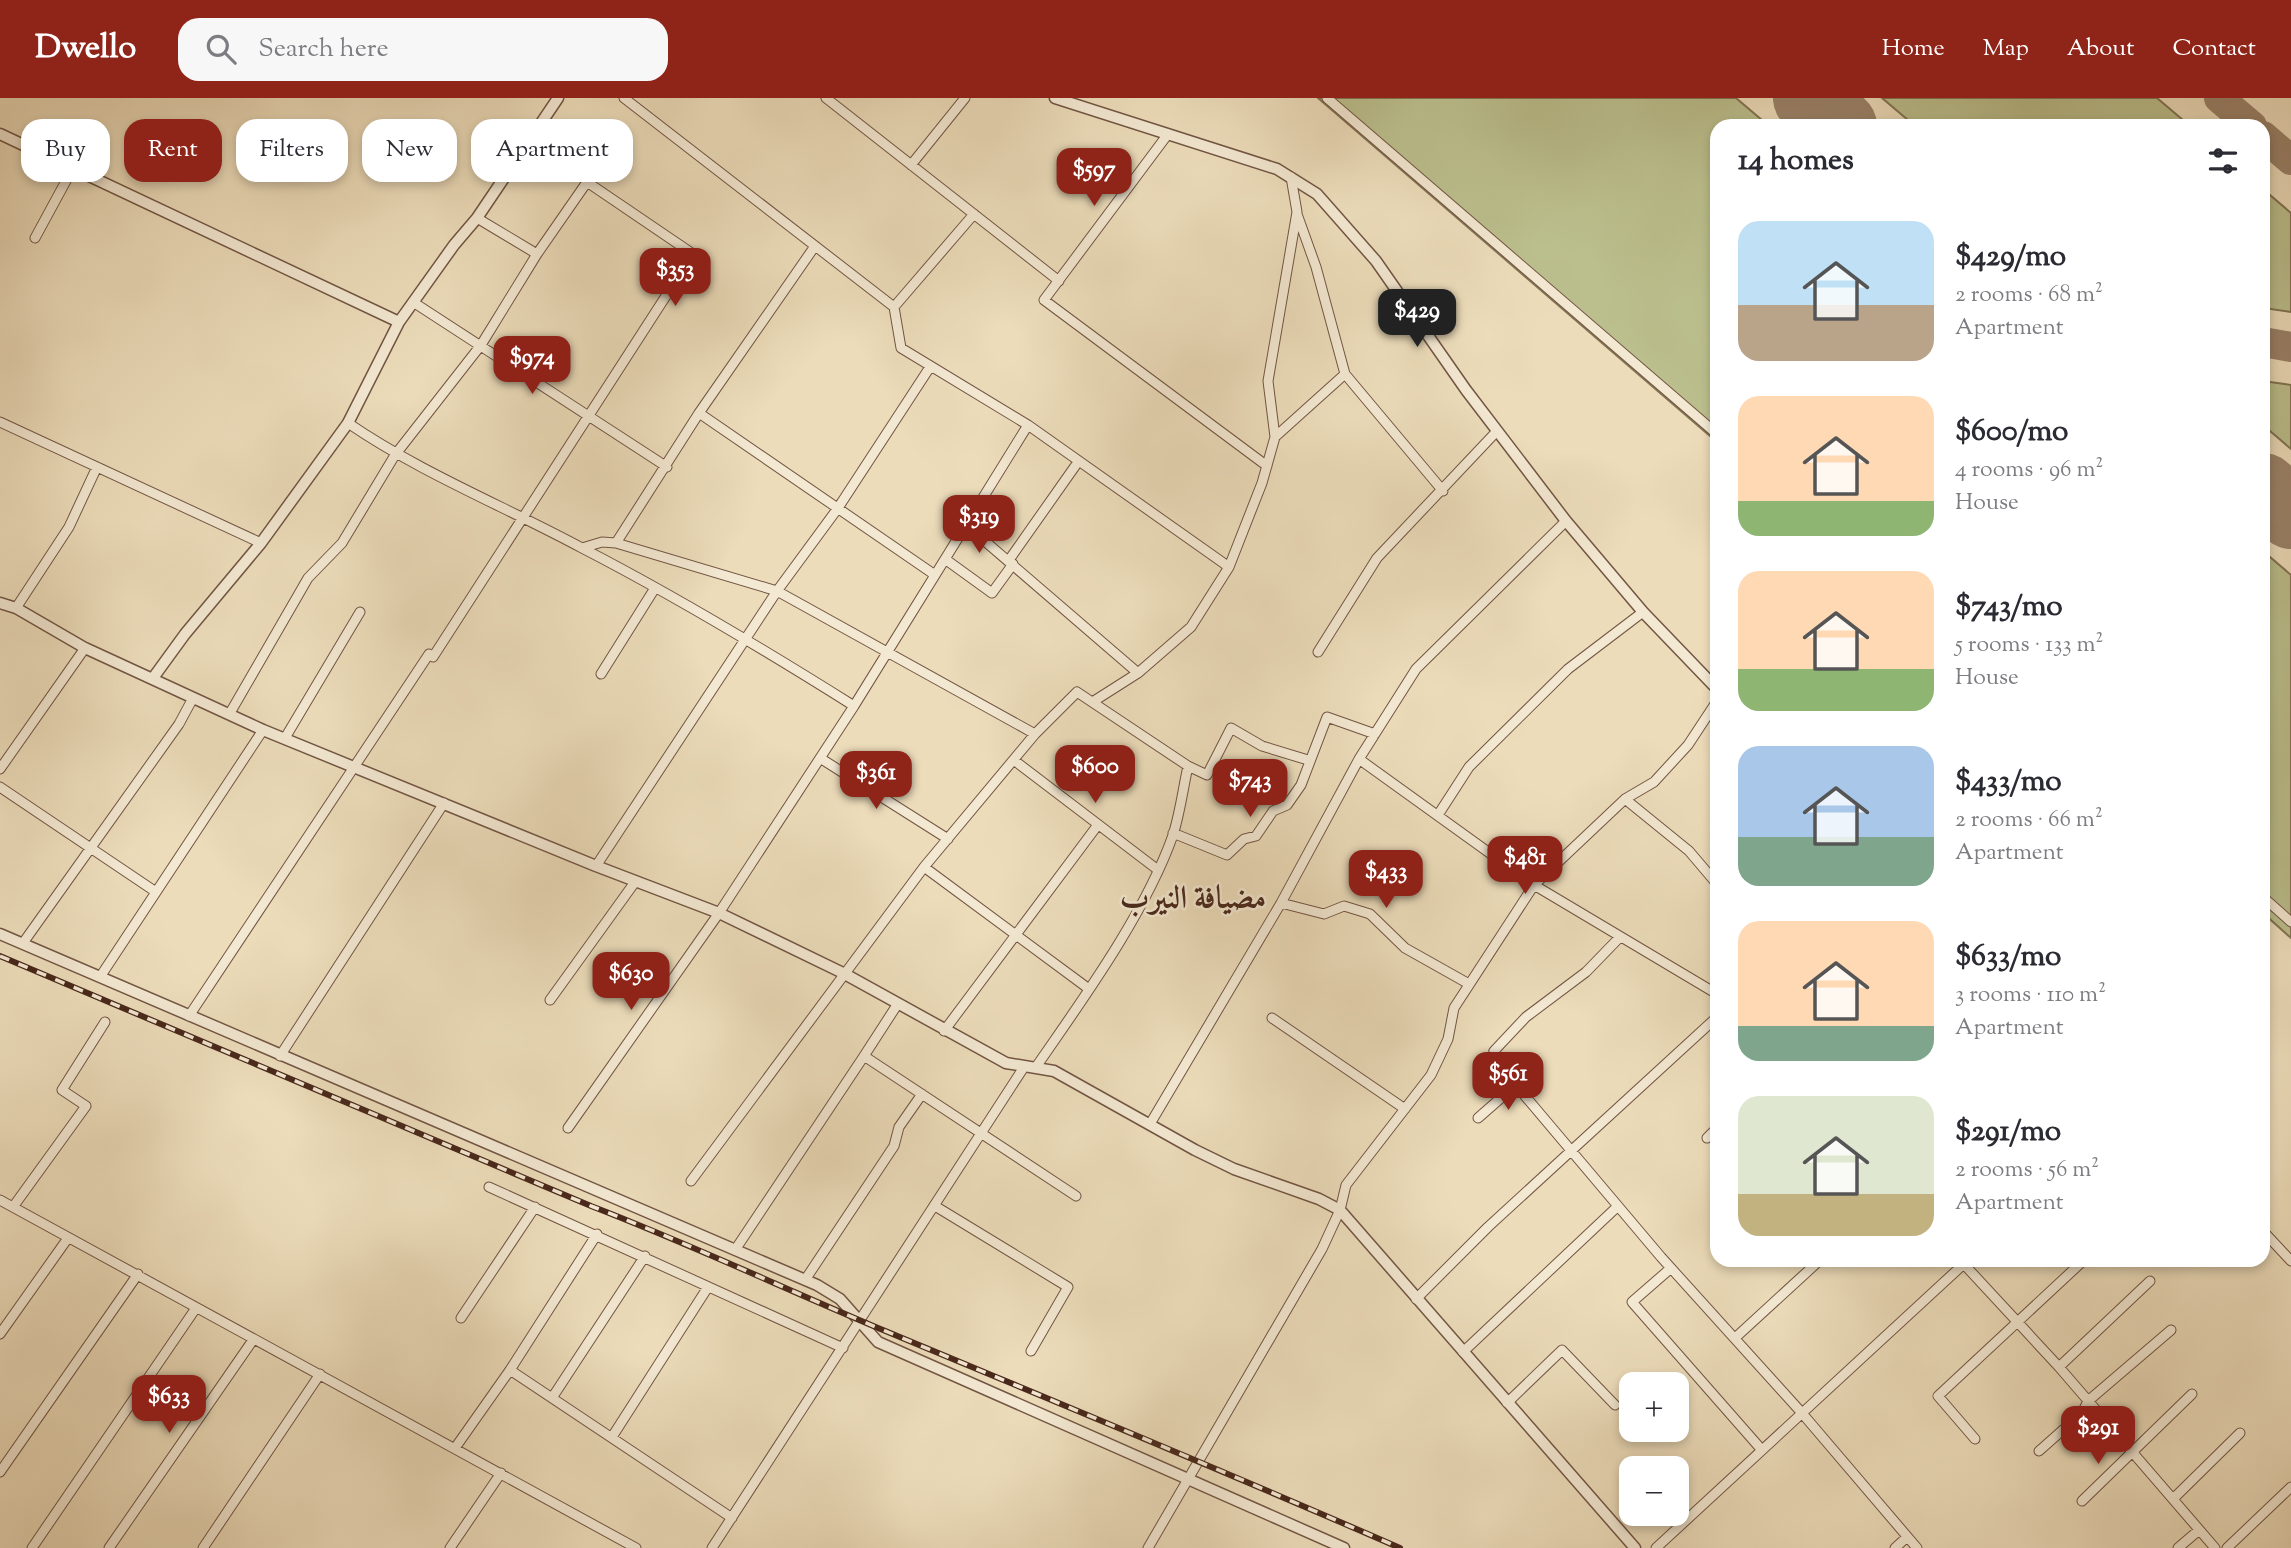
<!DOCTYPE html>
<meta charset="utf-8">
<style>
:root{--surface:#fff;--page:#f7f7f7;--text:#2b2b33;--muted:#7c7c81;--accent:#8f2418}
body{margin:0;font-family:"Sorts Mill Goudy",Amiri,serif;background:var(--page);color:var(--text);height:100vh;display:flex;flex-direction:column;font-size:26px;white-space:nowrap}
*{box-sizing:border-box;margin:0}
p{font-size:23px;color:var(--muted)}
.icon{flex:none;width:38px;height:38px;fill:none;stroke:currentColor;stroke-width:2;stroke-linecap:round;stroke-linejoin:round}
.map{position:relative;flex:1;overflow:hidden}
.panel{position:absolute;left:1710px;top:21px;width:560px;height:1148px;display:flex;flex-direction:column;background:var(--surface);border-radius:21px;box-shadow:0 4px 10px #0003}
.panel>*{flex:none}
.hud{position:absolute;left:21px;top:21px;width:665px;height:63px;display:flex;gap:14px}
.controls{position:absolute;left:1619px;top:1274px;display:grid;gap:14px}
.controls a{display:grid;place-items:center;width:70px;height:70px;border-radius:14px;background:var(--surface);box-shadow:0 4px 10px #0003;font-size:35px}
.price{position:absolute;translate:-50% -60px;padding:0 16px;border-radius:14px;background:var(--accent);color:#fff;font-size:23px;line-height:46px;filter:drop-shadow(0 2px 4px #0008)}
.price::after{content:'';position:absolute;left:50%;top:42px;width:21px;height:16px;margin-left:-10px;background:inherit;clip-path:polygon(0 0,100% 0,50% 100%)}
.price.selected{background:#222;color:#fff}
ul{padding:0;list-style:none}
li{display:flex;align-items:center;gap:21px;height:175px;padding:0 28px}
li span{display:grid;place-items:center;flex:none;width:196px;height:140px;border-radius:21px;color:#555}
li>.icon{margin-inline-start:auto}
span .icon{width:84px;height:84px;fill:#fffc;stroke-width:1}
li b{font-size:30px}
h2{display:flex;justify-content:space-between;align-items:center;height:84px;padding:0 28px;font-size:30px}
.chip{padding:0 24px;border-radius:21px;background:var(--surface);box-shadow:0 4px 10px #0003;font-size:24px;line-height:63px}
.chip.selected{background:var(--accent);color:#fff}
header{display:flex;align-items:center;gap:42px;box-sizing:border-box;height:98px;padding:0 35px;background:var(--accent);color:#fff}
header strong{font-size:33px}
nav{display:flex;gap:38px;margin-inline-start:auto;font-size:24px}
.search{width:490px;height:63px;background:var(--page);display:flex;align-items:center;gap:18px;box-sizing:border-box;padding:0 24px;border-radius:21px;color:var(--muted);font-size:26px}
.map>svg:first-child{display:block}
.green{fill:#bbbf8d;stroke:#827454;stroke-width:2}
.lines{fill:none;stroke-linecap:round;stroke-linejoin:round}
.taxiway{stroke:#9a826a;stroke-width:30}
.runway{stroke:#9a826a;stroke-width:72}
.minor-casing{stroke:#725543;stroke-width:11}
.tertiary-casing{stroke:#725543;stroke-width:13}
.minor{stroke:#f3e8d2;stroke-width:9}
.tertiary{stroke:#f3e8d2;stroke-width:10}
.rail-casing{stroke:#49281b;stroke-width:6}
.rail{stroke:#f3e8d2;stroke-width:3.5;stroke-dasharray:10;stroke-linecap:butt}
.labels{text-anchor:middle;stroke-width:5;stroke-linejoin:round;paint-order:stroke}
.district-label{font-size:32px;font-weight:bold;fill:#49281b;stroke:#f3e8d2}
</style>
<header>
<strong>Dwello</strong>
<div class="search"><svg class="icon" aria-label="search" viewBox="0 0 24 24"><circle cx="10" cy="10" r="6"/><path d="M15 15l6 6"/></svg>Search here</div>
<nav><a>Home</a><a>Map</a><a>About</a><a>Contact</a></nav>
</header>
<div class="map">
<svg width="2291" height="1450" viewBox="0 0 2291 1450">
<rect width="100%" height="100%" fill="#ecdcba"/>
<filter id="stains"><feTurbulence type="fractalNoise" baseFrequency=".00286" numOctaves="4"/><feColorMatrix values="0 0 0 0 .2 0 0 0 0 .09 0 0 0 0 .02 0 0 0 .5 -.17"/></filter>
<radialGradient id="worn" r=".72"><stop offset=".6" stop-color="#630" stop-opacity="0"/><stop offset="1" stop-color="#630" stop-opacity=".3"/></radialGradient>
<!-- green -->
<path class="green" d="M1318 0H1736L1769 28H1717V344Z
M1882 0H2157L2190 28H1915Z
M2263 91 2291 115V214L2263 210Z
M2263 283 2291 287V351L2263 327Z
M2263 453 2291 477V840L2263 815Z"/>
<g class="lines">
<!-- taxiway -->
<path class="taxiway" d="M2219 0 2252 28
M2263 38 2291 62
M2263 244 2291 249"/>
<!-- runway -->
<path class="runway" d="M1809 0 1841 28
M2263 391 2291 415"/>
<defs>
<path id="minor" d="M624 0 894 209 901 250 1028 327 1229 469
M826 0 1059 183
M1327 0 1717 336
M1168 36 1044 202 1267 368
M911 67 965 0
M1297 116 1316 169 1345 276 1443 393
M477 120 537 156
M35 140 73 70
M413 204 667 369
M894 209 974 116
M699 315 935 477
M0 324 261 445
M348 325C421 375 504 408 582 450 675 498 765 552 854 608
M1275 339 1345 276
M965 426 1138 575
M616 445 699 315 815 148
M582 450 602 444 616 445 777 493 1035 636
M945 461 992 495 1013 466
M1009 462 1078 364
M16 510 69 429 96 371
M1318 554 1377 460 1497 333
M601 576 655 490
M1094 603 1138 575 1191 529 1229 469 1262 385 1275 339 1268 283 1297 114 1291 79
M230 615 308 480 342 445 395 357 481 247 537 156 587 84 693 156 433 559
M285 640 360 514
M820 660 948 741
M1359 661 1534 787 1717 896
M1015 663 1158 772
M0 671 85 550
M0 689 156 794
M1625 701 1689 753 1717 786
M1438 717 1469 669 1568 571 1643 514
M1173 735 1227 757 1244 741 1256 738 1273 713 1287 707 1301 687 1327 619 1375 636
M596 768 777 493 838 410 930 269
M924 769 1089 891
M2263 799 2291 824
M1281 805 1324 816 1344 808 1370 816 1405 850 1469 886
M1620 839 1586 874 1526 919 1494 953 1511 973 1525 998 1661 1159 1801 1314 1917 1450
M23 845 179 626 193 600
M100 879 263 632
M550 902 635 784
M897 907 864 958 1076 1098
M189 918 429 556
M1272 920 1405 1011
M944 933 1097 728
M280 958 444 705
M1036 969C1083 901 1146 814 1173 737 1180 715 1183 691 1188 668
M1478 1020 1518 985
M1150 1026 1281 805 1359 661 1416 571 1566 423
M568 1030 719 815 854 608 1028 327
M1707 1040 1717 1030
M691 1083 924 769 1035 636 1077 594 1188 668 1207 677 1231 630 1262 648 1308 662
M489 1089 843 1250
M0 1102 636 1450
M935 1108 1068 1189 1031 1253
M13 1109 86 1008 62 992 105 924
M2263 1133 2291 1163
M735 1152 864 958
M1961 1163 2059 1269 2215 1450
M1671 1170 1632 1204 1761 1351
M805 1182 894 1048 899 1029 922 996
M1416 1201 1488 1129 1717 919
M461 1220 535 1109
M0 1236 68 1140
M1735 1240 1820 1162
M1463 1254 1618 1108
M2059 1269 2150 1183
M510 1272 732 1420
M552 1300 645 1158
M1507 1305 1562 1252 1615 1307
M612 1339 708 1189
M1975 1341 1938 1298 2084 1162
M455 1350 510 1272 597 1136
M2039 1353 2082 1315 2088 1303 2171 1232
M0 1374 138 1176
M2173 1401 2240 1335
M2082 1403 2192 1296
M32 1450 196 1210
M109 1450 253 1242
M203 1450 320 1276
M450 1450 501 1375
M712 1450 1024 969
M1148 1450 1322 1151 1340 1112 1346 1087 1431 977 1448 941 1454 910 1534 787 1625 701 1654 684 1688 647 1717 603
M1656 1450 1968 1162
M1895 1450 1907 1439
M2178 1450 2199 1432
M2227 1450 2291 1389"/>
<path id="tertiary" d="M1055 0 1277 71 1317 96 1376 163 1466 292 1566 423 1643 514 1717 591
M0 36 399 224
M0 505 16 510 85 550 263 632 596 768 719 815 843 875 1006 965 1054 973 1195 1052 1234 1071 1319 1101 1340 1112 1635 1450
M153 580 185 536 261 445 348 325 399 224 454 147 477 120 558 0
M0 836 817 1187 840 1201 878 1244 1344 1450"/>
</defs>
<!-- minor casing -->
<use href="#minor" class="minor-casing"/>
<!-- tertiary casing -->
<use href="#tertiary" class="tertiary-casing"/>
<!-- minor -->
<use href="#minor" class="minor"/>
<!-- tertiary -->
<use href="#tertiary" class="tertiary"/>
<defs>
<path id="rail" d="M0 858 591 1108C690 1146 785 1191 883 1232 1056 1304 1229 1375 1400 1450"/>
</defs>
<!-- rail casing -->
<use href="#rail" class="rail-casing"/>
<!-- rail -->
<use href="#rail" class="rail"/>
</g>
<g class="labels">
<!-- district labels -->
<g class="district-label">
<text x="1193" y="810">مضيافة النيرب</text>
</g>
</g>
<rect width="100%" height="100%" filter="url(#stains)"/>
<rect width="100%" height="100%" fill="url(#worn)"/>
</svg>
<div class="controls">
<a>+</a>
<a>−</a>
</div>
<b class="price" style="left:1094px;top:110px">$597</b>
<b class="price" style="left:675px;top:210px">$353</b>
<b class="price selected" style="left:1417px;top:251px">$429</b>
<b class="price" style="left:532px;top:298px">$974</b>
<b class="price" style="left:979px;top:457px">$319</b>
<b class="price" style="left:1095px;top:707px">$600</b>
<b class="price" style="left:876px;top:713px">$361</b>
<b class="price" style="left:1250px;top:721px">$743</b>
<b class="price" style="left:1525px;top:798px">$481</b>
<b class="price" style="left:1386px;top:812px">$433</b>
<b class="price" style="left:631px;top:914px">$630</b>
<b class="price" style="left:1508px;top:1014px">$561</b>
<b class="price" style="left:169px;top:1337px">$633</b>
<b class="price" style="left:2098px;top:1368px">$291</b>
<div class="hud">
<a class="chip">Buy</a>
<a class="chip selected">Rent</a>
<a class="chip">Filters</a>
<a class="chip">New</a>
<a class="chip">Apartment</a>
</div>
<section class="panel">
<h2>14 homes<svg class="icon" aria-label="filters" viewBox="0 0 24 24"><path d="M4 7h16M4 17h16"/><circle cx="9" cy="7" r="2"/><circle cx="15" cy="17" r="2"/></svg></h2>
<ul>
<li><span style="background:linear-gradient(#bfe0f5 60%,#b9a48a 0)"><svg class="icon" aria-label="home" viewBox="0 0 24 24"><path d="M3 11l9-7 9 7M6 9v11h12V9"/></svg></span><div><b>$429/mo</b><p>2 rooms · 68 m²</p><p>Apartment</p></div></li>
<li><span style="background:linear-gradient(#ffd9b3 75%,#8fb573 0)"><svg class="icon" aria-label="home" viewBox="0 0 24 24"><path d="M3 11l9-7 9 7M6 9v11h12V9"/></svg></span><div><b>$600/mo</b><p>4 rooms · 96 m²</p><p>House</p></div></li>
<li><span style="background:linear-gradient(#ffd9b3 70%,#8fb573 0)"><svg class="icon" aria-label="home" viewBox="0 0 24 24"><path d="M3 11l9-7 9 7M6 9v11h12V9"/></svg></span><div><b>$743/mo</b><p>5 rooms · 133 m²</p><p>House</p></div></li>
<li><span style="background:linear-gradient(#a9c7e8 65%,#7fa58c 0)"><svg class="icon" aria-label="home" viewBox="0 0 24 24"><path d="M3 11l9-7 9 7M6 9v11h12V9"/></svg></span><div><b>$433/mo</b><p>2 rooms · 66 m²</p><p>Apartment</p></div></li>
<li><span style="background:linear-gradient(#ffd9b3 75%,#7fa58c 0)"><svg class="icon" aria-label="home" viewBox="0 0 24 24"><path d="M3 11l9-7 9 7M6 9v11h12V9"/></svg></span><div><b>$633/mo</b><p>3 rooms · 110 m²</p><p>Apartment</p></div></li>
<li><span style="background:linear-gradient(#dfe7d0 70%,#c2b280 0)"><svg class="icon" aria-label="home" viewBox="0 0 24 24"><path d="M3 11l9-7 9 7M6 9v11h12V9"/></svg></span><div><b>$291/mo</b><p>2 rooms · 56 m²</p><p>Apartment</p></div></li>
</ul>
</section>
</div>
